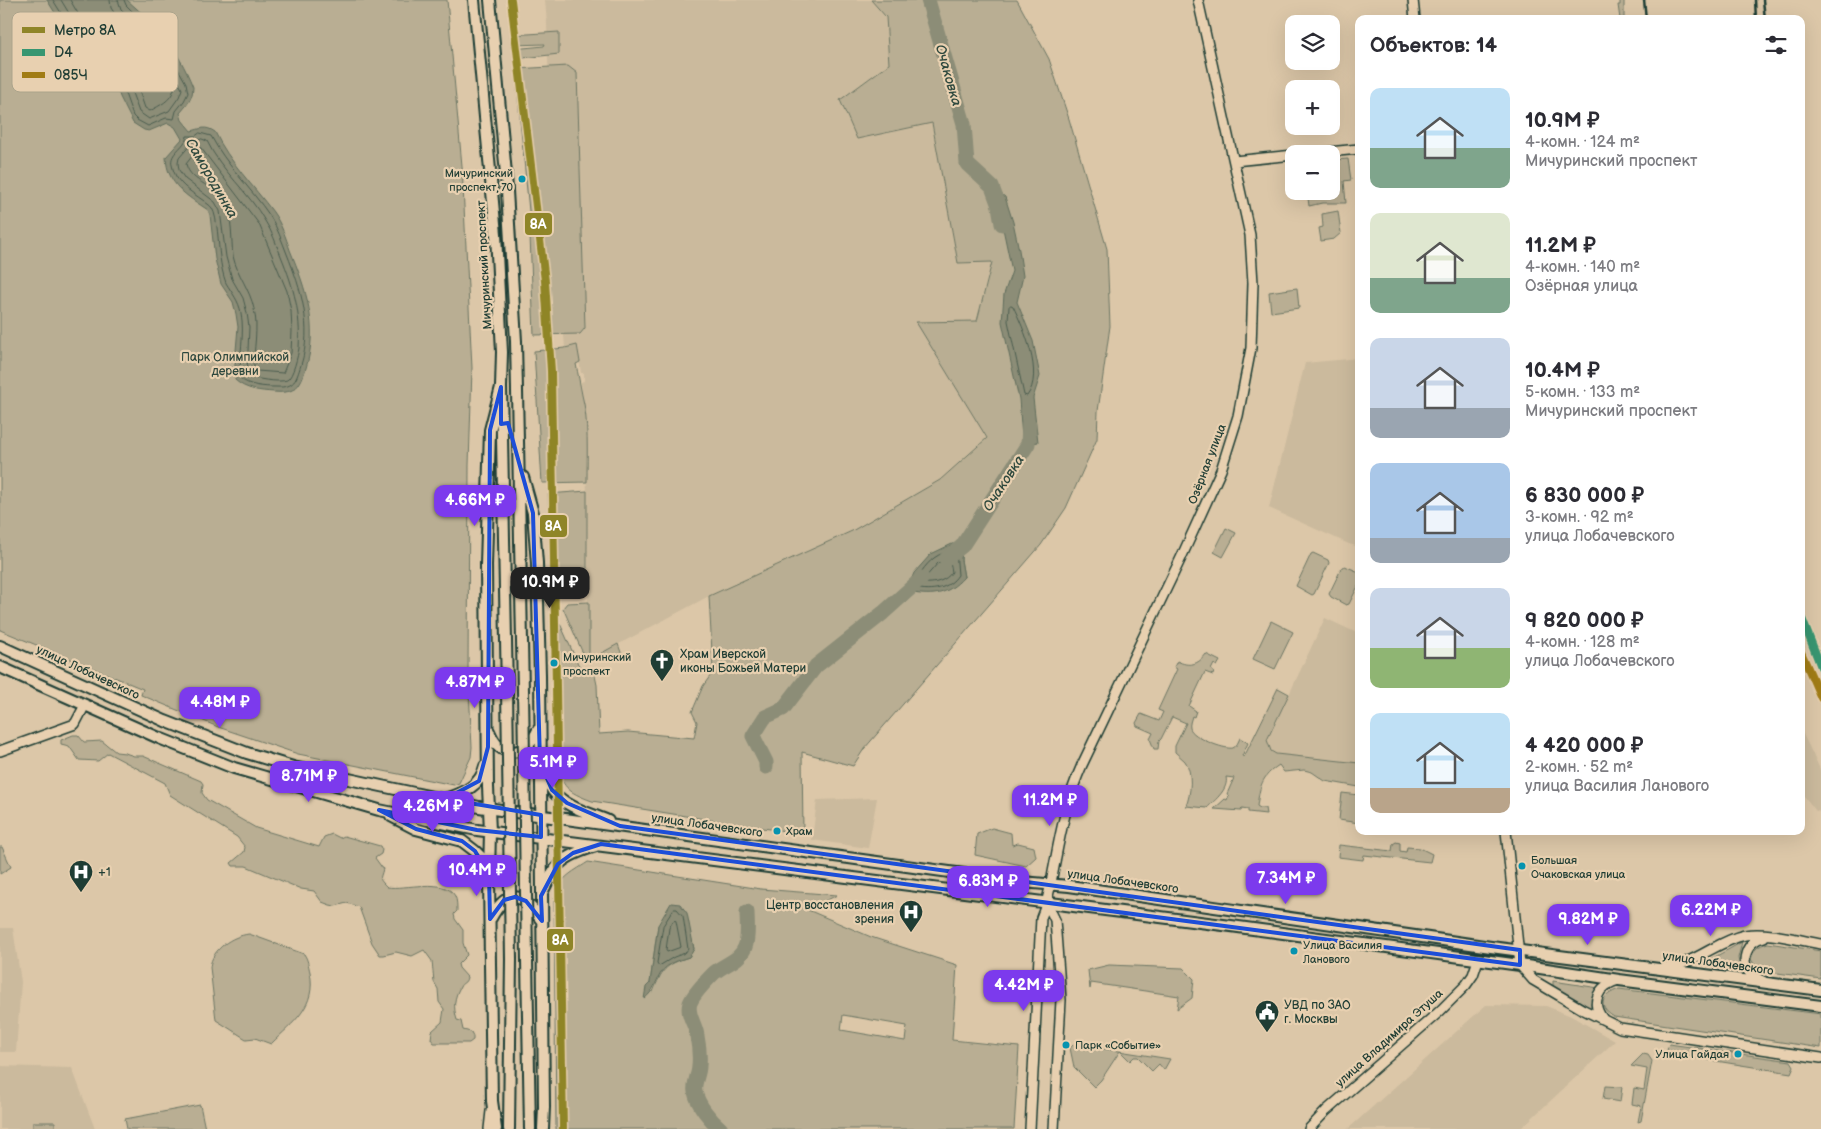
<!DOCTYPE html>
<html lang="ru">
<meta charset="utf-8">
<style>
:root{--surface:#fff;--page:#f2f2f3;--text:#2b2b33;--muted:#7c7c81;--accent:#7c3aed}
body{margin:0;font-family:"Balsamiq Sans",sans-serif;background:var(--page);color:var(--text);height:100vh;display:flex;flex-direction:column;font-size:19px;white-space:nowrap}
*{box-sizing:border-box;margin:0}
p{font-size:16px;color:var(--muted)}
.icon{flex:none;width:28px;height:28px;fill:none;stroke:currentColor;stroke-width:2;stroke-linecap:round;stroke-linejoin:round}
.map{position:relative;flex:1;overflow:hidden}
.sheet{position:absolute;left:1355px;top:15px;width:450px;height:820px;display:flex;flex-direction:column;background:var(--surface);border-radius:10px;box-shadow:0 5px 20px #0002}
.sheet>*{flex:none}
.buttons{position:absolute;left:1285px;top:15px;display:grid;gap:10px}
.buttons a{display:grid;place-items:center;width:55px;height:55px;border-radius:10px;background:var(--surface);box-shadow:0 5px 20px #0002;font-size:25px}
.price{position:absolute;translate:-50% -42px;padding:0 11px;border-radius:10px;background:var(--accent);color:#fff;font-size:16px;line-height:32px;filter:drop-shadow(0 1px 2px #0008)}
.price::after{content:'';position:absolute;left:50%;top:30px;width:15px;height:11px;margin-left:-8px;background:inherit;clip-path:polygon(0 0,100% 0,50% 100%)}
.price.on{background:#222;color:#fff}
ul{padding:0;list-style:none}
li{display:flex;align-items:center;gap:15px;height:125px;padding:0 15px}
li span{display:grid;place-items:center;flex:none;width:140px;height:100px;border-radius:10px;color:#555}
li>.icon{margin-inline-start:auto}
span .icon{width:60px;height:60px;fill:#fffc;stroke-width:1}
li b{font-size:21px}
h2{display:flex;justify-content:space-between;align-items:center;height:60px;padding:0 15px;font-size:21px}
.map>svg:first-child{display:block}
.built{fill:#cbba9d}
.green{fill:#b9ae93;stroke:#6c7664;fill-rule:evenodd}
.water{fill:#8c8d77;stroke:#606d5c}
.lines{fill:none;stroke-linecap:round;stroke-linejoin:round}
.shore{stroke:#4b5d4f;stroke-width:1}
.river{stroke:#8c8d77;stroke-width:15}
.minor-casing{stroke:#1f3d34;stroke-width:12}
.major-casing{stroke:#1f3d34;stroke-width:14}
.minor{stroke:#e8d0b0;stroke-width:9}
.major{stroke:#e8d0b0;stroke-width:10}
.rail{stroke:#1f3d34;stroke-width:2.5}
.major-bridge-casing{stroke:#1f3d34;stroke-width:14;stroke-linecap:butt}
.major-bridge{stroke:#e8d0b0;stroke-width:10}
.rail-1-casing{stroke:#e8d0b0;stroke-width:11}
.rail-2-casing{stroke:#e8d0b0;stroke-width:11}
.rail-1{stroke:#379671;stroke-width:8}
.rail-2{stroke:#a17c15;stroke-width:8}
.metro-1-casing{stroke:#e8d0b0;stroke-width:11}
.metro-1{stroke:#8f8528;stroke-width:8}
.marked{fill:none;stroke:#1d4ed8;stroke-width:4;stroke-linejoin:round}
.bus-dot{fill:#0693af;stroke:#e8d0b0;stroke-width:2}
.labels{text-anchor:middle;stroke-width:4.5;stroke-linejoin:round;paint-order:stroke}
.bus-label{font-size:11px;fill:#1f3d34;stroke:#e8d0b0;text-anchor:start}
.street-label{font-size:12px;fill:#1f3d34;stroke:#e8d0b0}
.park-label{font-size:12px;fill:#2e483e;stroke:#e8d0b0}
.poi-label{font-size:12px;fill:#1f3d34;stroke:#e8d0b0;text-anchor:start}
.water-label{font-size:14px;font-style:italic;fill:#2f493e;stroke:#e8d0b0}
.key{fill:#e8d0b0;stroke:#aca48b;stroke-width:1}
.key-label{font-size:14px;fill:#1f3d34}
.line-badge{stroke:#e8d0b0;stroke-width:2}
.badge-label{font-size:14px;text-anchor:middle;font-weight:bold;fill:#fff}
</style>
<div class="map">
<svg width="1821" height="1129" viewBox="0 0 1821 1129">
<rect width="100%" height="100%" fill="#dcc7a8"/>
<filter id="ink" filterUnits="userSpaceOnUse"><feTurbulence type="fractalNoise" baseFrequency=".02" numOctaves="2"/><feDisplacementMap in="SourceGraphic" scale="10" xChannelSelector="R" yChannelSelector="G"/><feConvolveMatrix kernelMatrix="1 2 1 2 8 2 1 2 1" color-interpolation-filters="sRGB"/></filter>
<g filter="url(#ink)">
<!-- built -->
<path class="built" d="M545 0H871L886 17 889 64 840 100 857 139 932 123 958 263 992 261 977 321 917 322 987 438 940 480 852 531 709 596 589 660 586 434 581 382 584 381V373H581L577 345 565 348 551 164 547 24Z
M1359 358V547L1349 544 1269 508 1305 363Z
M1325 618 1359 634V773L1262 752Z
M1801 730 1821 771V812L1816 811 1801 792Z
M877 798 868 848 812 840 817 800Z
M0 928H13L21 982 16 1052H0Z
M1486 1005 1546 1006 1571 1016 1615 1041 1520 1129H1348Z
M0 1066 72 1068 95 1129H0Z"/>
<!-- green -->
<path class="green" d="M0 0H447L462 166 472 368 469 465 468 672 472 747 471 757 459 783 454 785 298 754 218 727 141 695 143 689 0 630Z
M871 0H1017L1049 59 1069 119 1107 249 1110 326 1098 411 1097 439 1066 508 1041 545 864 749 853 766 802 752 803 833 754 827 592 801C565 791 565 788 554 763L553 619H558L578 664 583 670 594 671 597 685 599 734 628 732 694 738 697 722 692 712 703 686 713 672 709 596 852 531 940 480 987 438 916 322 977 321 992 262 958 263 932 123 857 139 840 100 889 64 886 17ZM952 544 962 546 961 560 964 577Z
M1620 0H1624V19H1620L1618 5H1620Z
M559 32V54L514 59 513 49 544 46 545 44 513 45 512 35Z
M568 66 577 73 585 328 580 334 534 335 529 211 515 69Z
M1348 159 1351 180 1344 181 1346 203H1322L1309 206 1307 191H1331V160Z
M1338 211 1341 233 1334 239 1321 241 1319 228 1323 227 1322 214Z
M1297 288 1299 308 1271 312 1269 292Z
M577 345 580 362 576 364C578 374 580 384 582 395 589 421 587 454 587 482L542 483 534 351 565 348Z
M587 491V572L581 571 579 592H551L548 494Z
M1226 528 1236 533 1223 557 1214 552Z
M1313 553 1328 560 1329 563 1314 594 1312 595 1296 586 1311 554Z
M1345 566 1359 572V584L1349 604 1346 605 1331 597 1329 594 1342 567Z
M589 602V660L618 644 623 658 589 660 585 658 563 608 567 603Z
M1271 621 1293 632 1275 669 1253 659Z
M1206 654 1220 661 1217 666 1214 664 1211 670 1214 672 1213 675 1205 672 1189 706 1196 711 1194 717 1192 716C1191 720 1189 724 1190 728 1192 737 1224 750 1233 748 1237 746 1238 742 1240 738L1248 743 1242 756 1244 757 1278 688 1289 694 1267 740 1271 751 1276 754 1359 763V787L1325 781 1312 772 1304 770 1284 772 1279 765C1261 777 1260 786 1257 806L1260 808H1265L1266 814 1248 812V809L1242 808 1241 811 1214 809 1225 799 1227 800 1229 795 1227 794 1234 778 1226 777C1229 789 1215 800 1207 808L1186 806C1191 794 1193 772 1185 761 1182 758 1178 755 1175 752V746L1186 723 1172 717 1161 739 1159 741 1158 749H1154L1150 739 1153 733 1137 726 1136 723 1141 714 1159 721 1163 712 1158 710 1177 669 1174 667 1177 661C1189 667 1198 665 1206 654Z
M73 735H78L84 742 102 741 116 752 125 753 134 756H143L201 781 203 784 202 793 207 800 256 828 319 847 324 837 332 834 340 838 344 836 380 846 382 850 381 854 375 858 383 869C380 880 378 878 387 887 404 890 445 877 455 896 457 900 457 906 457 911L454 914 455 919 463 930V943L467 955 458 964 459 968 467 977C466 984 462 982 460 987 454 998 453 1007 457 1020L461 1021 463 1030 471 1032 473 1036V1040L469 1043H434L431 1039 432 1031 442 1022 444 1009 439 1002 438 989 434 982 432 961 424 950 412 956 396 952 384 955H380L372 943 359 907 347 903 335 906 330 905 322 902 314 891 301 889 246 866H233L231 863 244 852 245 847 237 837 170 795 165 783 108 753 98 761 79 760 69 746 61 744V740Z
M1342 793 1359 795V823L1339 820Z
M992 828 1011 833 1012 845 1018 843 1034 847 1036 857 1026 866 975 855 977 834Z
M1396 842 1400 843V851L1406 852 1407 847 1420 848 1432 854 1430 862 1364 855 1363 860 1338 857 1339 845 1392 851 1393 844Z
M0 847H2L11 867 0 874Z
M588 862 761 889 837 895 808 910 871 937 957 965 952 1040 1019 1047 1014 1129H556L554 899C560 877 570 874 588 862ZM658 925 690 932 694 949 689 957C664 965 662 970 653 992L646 987 650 983ZM843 1015 907 1026 905 1041 841 1030Z
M249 934 304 954C308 960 308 964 310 972 317 1007 293 1022 271 1044L255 1038 246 1039 216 1020 210 967C212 949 232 936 249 934Z
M1742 942 1738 958 1740 969 1702 964Z
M1768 943 1821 951V979L1763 971 1755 966 1751 959C1754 948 1758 946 1768 943Z
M1109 965 1183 968 1194 979 1192 998 1177 1009 1179 996 1091 983 1090 989 1088 970Z
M1553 981 1599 988C1593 994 1592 1000 1592 1009L1553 986Z
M1619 989 1821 1014V1048L1614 1017C1596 1006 1602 995 1619 989Z
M1074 1044 1170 1059 1164 1070 1159 1064 1152 1071 1138 1057H1134L1130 1061 1120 1051 1101 1080 1094 1087 1074 1067 1070 1048Z
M1669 1044 1791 1061 1794 1066 1791 1073 1666 1053Z
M1643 1054 1648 1055 1652 1061 1641 1121 1638 1122 1641 1106 1632 1104 1634 1088 1644 1090 1647 1069 1631 1066Z
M1605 1086 1622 1087 1620 1102 1603 1099Z
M200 1105 205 1129H127L125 1119Z
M33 1122H55V1129H33Z"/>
<!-- water -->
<path class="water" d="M47 0H127C159 28 177 47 193 87 193 98 187 105 180 113L182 120 191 131C201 129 205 125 215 132 229 162 254 186 273 212 281 223 286 238 290 250 306 289 319 326 306 368 300 386 296 394 274 392 260 391 246 390 235 380V362L238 327 236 314 233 302 221 284 215 259 210 215 208 210C187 196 167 185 166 157L182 139 175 127 168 123 149 131 144 130 133 123 120 97 113 76 107 66 89 49 69 35Z
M992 187 1005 197 1013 222 1019 250 1023 276 1017 302 1033 341 1040 376 1033 398 1038 442 1028 444 1022 438 1019 399 1002 322 1004 294 1012 271 998 205Z
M952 544 962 546 961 560 964 577C946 597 931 596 906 592L914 573 931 554Z
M671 903 680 904 687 913 694 949 689 957C679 960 666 964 661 973 654 984 655 990 644 999L646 987 650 983 658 925Z"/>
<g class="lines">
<!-- shore -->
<path class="shore" d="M53 0 73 32 93 45 111 63 118 74 133 116 137 120 148 126 166 118 174 119 176 111 184 101 188 93 186 83 163 42 126 5 124 0
M61 0 78 28 97 40 117 60 124 71 139 112 149 119 169 111 179 97 182 89 159 46 121 9 118 0
M70 0 83 22 101 35 123 56 131 68 145 108 150 111C160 105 171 101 174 89L152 50 115 14 111 8 110 0
M200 133 211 136C226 165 251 188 270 216 277 227 282 241 287 254 301 289 313 327 301 365 296 380 295 388 276 387 265 387 248 386 240 378 239 356 245 334 241 313 239 301 232 293 226 283 223 275 221 265 220 257 218 245 218 218 212 208 210 205 206 203 204 201 190 191 175 183 172 165 169 152 185 148 187 136H195Z
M202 139 207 141C221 171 249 192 265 221 272 231 276 244 281 256 294 288 301 313 299 348 298 355 293 377 287 380 280 383 253 379 247 375L249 327 247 313 243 298 232 279 226 257 220 211 215 202 185 179 179 170 178 163 179 158 192 143Z
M201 148 259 224 287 291 291 311 292 331 291 353 283 373 257 371 254 369C253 349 259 329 254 309 250 289 237 275 233 256 231 239 233 219 225 203 217 185 191 184 186 164L197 150Z
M1011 305 1013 306C1024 329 1044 374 1027 396L1024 395 1008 321 1009 307Z
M953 549 956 551 958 575C949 589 931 592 915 588 915 578 926 564 934 558 939 554 947 552 953 549Z
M947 559 950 561 952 572C946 581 934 584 924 583V579L938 563Z
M674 909H677L683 916 688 949 685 953 674 957 659 966 657 963 663 926Z
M676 921 681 947 667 952 666 950 669 928 673 921Z"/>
<!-- river -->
<path class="river" d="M928 0 964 124 967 164 992 187 999 206 1002 224
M946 559 962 546 1028 444 1029 424
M766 767V762L753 736 765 717 783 709 816 666 883 613 922 578
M721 1129C710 1120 698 1105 695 1092 693 1083 699 1075 699 1066 700 1056 699 1046 697 1036 696 1024 686 1015 690 1003 694 993 706 981 714 973 724 964 740 961 745 947 749 937 747 922 747 912"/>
<defs>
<path id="minor" d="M1413 0 1415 19
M1308 154 1359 149
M1234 161 1294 155
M0 751 75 724 85 705
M1506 831 1520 965 1533 980 1582 1009 1620 1028 1821 1058
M1047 903 1055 920 1061 1000 1054 1129
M1663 967C1694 966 1716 941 1745 935 1766 931 1799 940 1821 944
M1763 981C1759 979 1755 978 1752 975 1738 963 1747 940 1764 937
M1603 1019C1589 1002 1599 985 1619 980
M489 1129 491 1111
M1030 1129 1041 918C1049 900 1051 881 1055 862 1061 829 1068 796 1082 765L1181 558 1221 470 1238 416 1251 348 1253 283 1250 235 1198 0
M1309 1129 1326 1111 1440 1011 1466 985 1473 975 1478 960"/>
<path id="major" d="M474 0 496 234 502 352 501 387 507 691
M490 0 506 174 516 341 523 691
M523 477 533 513 537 563 540 675 544 1107 543 1129
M0 646 165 721 247 753 293 767 479 807 1022 882 1069 886 1491 947 1821 990
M0 667 159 738 234 768 379 810 477 830 1231 926 1520 965 1619 980 1821 1006
M489 731C501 761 526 757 538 730
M542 766C545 774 548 784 553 791 566 808 590 813 608 821
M445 799C463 793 481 786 485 766
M391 816 416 829 462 841 475 851 482 858 488 873
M542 893C557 861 563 856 596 846
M491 918C510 884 524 896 542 921
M527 960 530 1129
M496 1129 492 1101 490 964 489 875 490 831 488 787 486 565 490 430 501 387
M509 1129 511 959"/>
</defs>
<!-- minor casing -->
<use href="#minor" class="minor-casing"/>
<!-- major casing -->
<use href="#major" class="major-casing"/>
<!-- minor -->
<use href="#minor" class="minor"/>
<!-- major -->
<use href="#major" class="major"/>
<!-- rail -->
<path class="rail" d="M1644 0 1646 19
M1755 0 1756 19
M1763 0 1765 19"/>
<defs>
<path id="major-bridge" d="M507 691 511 959
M523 691 527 960"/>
</defs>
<!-- major-bridge casing -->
<use href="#major-bridge" class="major-bridge-casing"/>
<!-- major-bridge -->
<use href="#major-bridge" class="major-bridge"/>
<defs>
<path id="rail-1" d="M1801 616 1821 667"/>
<path id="rail-2" d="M1801 652 1821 698"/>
</defs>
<!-- rail-1 casing -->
<use href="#rail-1" class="rail-1-casing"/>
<!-- rail-2 casing -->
<use href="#rail-2" class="rail-2-casing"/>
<!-- rail-1 -->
<use href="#rail-1" class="rail-1"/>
<!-- rail-2 -->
<use href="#rail-2" class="rail-2"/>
<defs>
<path id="metro-1" d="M511 0 545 281 551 371 563 1129"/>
</defs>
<!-- metro-1 casing -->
<use href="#metro-1" class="metro-1-casing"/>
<!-- metro-1 -->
<use href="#metro-1" class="metro-1"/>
</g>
</g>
<!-- marked area -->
<path class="marked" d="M501 387V424L508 423 533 513 540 762 552 790 567 803 620 826 1520 950V965L601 844 573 853 558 864 541 896 542 921 526 901 515 897 504 900 490 919 489 875 475 851 462 841 416 829 379 810 477 830 541 837V815L445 799 479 781 488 747 490 430Z"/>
<!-- icons -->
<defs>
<symbol id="church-pin" viewBox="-11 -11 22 30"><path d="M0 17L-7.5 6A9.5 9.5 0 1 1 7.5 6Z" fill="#1f3d34" stroke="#e8d0b0"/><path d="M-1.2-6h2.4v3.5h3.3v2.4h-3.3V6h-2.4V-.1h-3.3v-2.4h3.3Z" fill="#fff"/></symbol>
<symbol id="hospital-pin" viewBox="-11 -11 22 30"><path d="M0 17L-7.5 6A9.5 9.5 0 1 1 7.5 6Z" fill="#1f3d34" stroke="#e8d0b0"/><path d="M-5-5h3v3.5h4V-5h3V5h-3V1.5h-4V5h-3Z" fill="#fff"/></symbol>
<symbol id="civic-pin" viewBox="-11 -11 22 30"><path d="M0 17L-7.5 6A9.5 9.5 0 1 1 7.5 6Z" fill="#1f3d34" stroke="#e8d0b0"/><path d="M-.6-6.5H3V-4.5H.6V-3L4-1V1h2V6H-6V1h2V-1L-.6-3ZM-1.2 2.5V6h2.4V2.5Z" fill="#fff"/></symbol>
</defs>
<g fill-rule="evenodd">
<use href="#church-pin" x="648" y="647" width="28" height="38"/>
<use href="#hospital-pin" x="67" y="858" width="28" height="38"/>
<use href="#hospital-pin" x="897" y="898" width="28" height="38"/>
<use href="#civic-pin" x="1253" y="998" width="28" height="38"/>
</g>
<!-- markers -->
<g class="bus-dot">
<circle cx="522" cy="179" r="4.5"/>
<circle cx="554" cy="663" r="4.5"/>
<circle cx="777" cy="831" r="4.5"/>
<circle cx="1522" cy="866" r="4.5"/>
<circle cx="1294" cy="951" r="4.5"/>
<circle cx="1066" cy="1045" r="4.5"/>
<circle cx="1738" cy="1054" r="4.5"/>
</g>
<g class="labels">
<!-- bus labels -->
<g class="bus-label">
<text x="513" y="177" text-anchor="end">Мичуринский<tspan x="513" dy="14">проспект, 70</tspan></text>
<text x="563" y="661">Мичуринский<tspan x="563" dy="14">проспект</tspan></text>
<text x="786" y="835">Храм</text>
<text x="1531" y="864">Большая<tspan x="1531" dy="14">Очаковская улица</tspan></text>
<text x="1303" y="949">Улица Василия<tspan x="1303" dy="14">Ланового</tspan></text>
<text x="1075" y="1049">Парк «Событие»</text>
<text x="1729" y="1058" text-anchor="end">Улица Гайдая</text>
</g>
<!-- street labels -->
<g class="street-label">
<text transform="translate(484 265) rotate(-93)" y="4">Мичуринский проспект</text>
<text transform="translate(1207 464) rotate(-69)" y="4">Озёрная улица</text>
<text transform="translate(88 672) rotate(25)" y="4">улица Лобачевского</text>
<text transform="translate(707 825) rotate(8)" y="4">улица Лобачевского</text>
<text transform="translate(1123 881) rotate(8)" y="4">улица Лобачевского</text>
<text transform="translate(1718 963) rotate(8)" y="4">улица Лобачевского</text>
<text transform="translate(1389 1038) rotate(-42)" y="4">улица Владимира Этуша</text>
</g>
<!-- park labels -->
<g class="park-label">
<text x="235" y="361">Парк Олимпийской<tspan x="235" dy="14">деревни</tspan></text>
</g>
<!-- poi labels -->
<g class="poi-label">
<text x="680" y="658">Храм Иверской<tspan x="680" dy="14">иконы Божьей Матери</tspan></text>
<text x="98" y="876">+1</text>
<text x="894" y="909" text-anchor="end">Центр восстановления<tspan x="894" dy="14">зрения</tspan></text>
<text x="1284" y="1009">УВД по ЗАО<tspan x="1284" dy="14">г. Москвы</tspan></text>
</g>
<!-- water labels -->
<g class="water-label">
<text transform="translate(949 75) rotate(74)" y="5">Очаковка</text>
<text transform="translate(212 178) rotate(60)" y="5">Самородинка</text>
<text transform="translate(1003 483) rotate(-57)" y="5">Очаковка</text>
</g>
</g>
<!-- legend -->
<rect x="12" y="12" width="166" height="80" rx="8" class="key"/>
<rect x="22" y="27" width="23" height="6" fill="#8f8528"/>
<rect x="22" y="49" width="23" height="7" fill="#379671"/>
<rect x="22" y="72" width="23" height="6" fill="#a17c15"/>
<g class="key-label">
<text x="54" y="35">Метро 8А</text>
<text x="54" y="57">D4</text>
<text x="54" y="80">085Ч</text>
</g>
<g class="line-badge">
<rect x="524" y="212" width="29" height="24" rx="5" fill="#8f8528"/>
<rect x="539" y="514" width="29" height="24" rx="5" fill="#8f8528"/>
<rect x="546" y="928" width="28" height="24" rx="5" fill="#8f8528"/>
</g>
<g class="badge-label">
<text x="538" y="229">8А</text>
<text x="553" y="531">8А</text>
<text x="560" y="945">8А</text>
</g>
</svg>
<div class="buttons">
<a><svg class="icon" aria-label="layers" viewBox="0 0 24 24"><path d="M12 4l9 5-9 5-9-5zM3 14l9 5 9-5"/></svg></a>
<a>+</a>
<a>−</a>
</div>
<b class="price" style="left:475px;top:527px">4.66M ₽</b>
<b class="price on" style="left:550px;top:609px">10.9M ₽</b>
<b class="price" style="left:475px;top:709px">4.87M ₽</b>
<b class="price" style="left:220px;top:729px">4.48M ₽</b>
<b class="price" style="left:553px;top:789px">5.1M ₽</b>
<b class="price" style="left:309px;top:803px">8.71M ₽</b>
<b class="price" style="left:1050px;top:827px">11.2M ₽</b>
<b class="price" style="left:433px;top:833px">4.26M ₽</b>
<b class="price" style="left:477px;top:897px">10.4M ₽</b>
<b class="price" style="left:1286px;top:905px">7.34M ₽</b>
<b class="price" style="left:988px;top:908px">6.83M ₽</b>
<b class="price" style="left:1711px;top:937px">6.22M ₽</b>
<b class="price" style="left:1588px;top:946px">9.82M ₽</b>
<b class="price" style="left:1024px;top:1012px">4.42M ₽</b>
<section class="sheet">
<h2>Объектов: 14<svg class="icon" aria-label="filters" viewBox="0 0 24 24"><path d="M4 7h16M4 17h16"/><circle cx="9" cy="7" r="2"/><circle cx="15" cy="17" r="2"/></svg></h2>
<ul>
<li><span style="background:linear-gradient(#bfe0f5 60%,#7fa58c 0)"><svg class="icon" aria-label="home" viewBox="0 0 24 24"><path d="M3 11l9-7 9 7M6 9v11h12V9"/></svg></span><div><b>10.9M ₽</b><p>4-комн. · 124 m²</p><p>Мичуринский проспект</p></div></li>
<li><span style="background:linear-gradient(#dfe7d0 65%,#7fa58c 0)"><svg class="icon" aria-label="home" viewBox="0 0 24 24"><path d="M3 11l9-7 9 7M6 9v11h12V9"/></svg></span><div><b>11.2M ₽</b><p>4-комн. · 140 m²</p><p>Озёрная улица</p></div></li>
<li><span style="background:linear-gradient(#c9d6e8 70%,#9aa5b1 0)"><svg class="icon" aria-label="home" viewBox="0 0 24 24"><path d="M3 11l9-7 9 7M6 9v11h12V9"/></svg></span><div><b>10.4M ₽</b><p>5-комн. · 133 m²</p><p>Мичуринский проспект</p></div></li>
<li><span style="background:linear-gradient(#a9c7e8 75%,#9aa5b1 0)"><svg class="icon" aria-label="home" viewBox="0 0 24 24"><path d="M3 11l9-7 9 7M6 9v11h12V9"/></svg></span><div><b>6 830 000 ₽</b><p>3-комн. · 92 m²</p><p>улица Лобачевского</p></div></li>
<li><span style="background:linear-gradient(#c9d6e8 60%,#8fb573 0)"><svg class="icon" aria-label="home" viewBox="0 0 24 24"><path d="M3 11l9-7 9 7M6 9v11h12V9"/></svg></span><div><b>9 820 000 ₽</b><p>4-комн. · 128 m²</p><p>улица Лобачевского</p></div></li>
<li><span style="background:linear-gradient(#bfe0f5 75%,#b9a48a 0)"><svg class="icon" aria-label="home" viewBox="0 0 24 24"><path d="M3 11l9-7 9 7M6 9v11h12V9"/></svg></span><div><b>4 420 000 ₽</b><p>2-комн. · 52 m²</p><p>улица Василия Ланового</p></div></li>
</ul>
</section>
</div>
